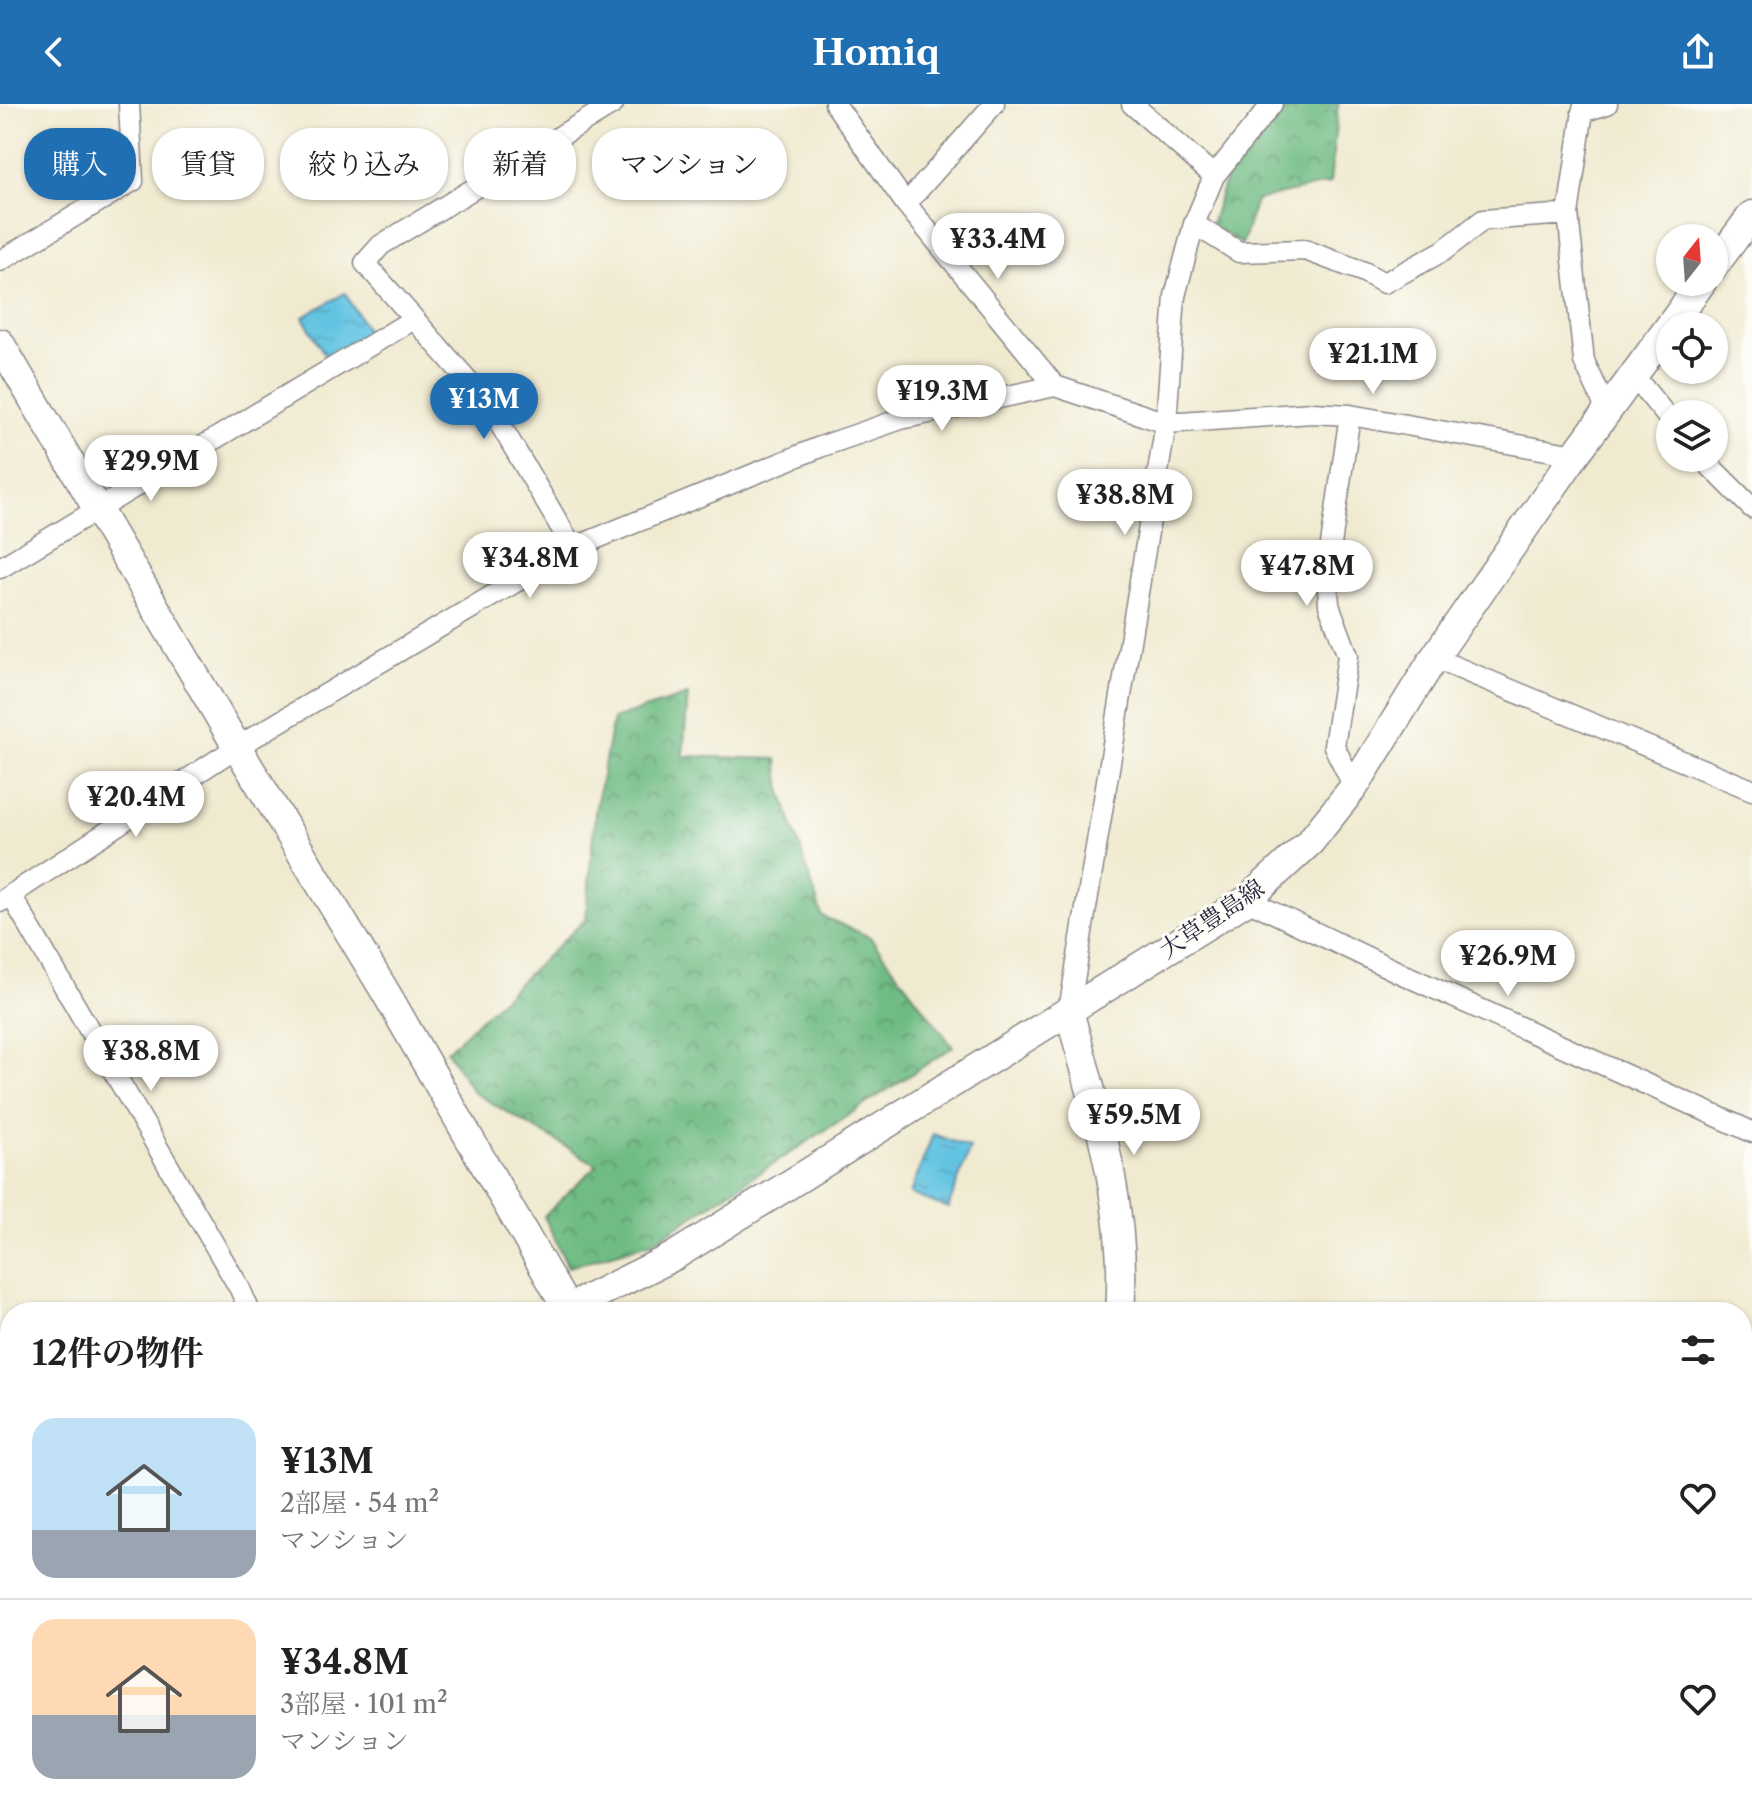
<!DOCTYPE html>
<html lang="ja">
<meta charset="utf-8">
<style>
:root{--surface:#fff;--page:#f6f6f6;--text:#222;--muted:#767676;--line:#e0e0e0;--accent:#1f6fb2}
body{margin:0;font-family:"Libre Caslon Text","Noto Serif JP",serif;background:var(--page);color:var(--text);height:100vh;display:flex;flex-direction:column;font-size:30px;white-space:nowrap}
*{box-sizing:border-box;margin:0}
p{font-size:26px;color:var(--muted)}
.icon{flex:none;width:44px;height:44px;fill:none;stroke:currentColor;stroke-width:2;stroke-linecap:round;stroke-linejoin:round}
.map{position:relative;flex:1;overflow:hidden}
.drawer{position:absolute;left:0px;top:1198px;width:1752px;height:512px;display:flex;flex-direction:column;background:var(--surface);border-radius:32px 32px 0 0;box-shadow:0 2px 6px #0004}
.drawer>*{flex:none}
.top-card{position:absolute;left:24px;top:24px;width:800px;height:72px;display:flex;gap:16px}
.needle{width:52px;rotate:17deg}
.tools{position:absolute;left:1656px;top:120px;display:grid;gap:16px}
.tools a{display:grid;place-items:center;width:72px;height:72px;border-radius:50%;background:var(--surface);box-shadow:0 2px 6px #0004;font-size:40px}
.price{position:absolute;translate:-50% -68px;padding:0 18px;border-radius:28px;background:#fff;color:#222;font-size:26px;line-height:52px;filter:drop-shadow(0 2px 4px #0008)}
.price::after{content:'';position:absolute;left:50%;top:48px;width:24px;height:18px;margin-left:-12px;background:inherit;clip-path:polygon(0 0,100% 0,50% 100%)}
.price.active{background:var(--accent);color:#fff}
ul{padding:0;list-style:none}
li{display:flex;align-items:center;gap:24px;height:200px;padding:0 32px}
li+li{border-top:2px solid var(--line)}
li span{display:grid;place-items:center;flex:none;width:224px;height:160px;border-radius:24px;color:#555}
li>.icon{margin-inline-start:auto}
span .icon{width:96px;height:96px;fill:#fffc;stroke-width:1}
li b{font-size:34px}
h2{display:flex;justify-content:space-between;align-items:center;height:96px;padding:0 32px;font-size:34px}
.pill{padding:0 28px;border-radius:32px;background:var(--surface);box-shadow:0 2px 6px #0004;font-size:28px;line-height:72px}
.pill.active{background:var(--accent);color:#fff}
header{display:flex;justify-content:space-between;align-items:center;height:104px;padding:0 32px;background:var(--accent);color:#fff;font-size:36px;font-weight:700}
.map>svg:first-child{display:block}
.forest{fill:url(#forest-crowns);stroke:#496f60;stroke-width:2}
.water{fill:url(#water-ripples);stroke:#43738e;stroke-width:2}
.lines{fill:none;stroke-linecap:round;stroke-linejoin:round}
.street-casing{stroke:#898686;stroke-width:23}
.secondary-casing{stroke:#898686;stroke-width:31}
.street{stroke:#fff;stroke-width:20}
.secondary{stroke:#fff;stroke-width:28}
.labels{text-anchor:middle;stroke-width:6;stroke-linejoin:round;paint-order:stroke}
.street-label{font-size:24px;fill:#22223b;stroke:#fdfcf7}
</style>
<header><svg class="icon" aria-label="back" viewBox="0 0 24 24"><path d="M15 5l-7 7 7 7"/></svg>Homiq<svg class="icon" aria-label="share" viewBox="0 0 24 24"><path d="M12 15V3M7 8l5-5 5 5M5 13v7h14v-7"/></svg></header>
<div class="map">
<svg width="1752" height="1710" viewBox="0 0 1752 1710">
<defs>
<pattern id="forest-crowns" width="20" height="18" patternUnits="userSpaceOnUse" patternTransform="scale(2)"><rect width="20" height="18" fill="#70bc84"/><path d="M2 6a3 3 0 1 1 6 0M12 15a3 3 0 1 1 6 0" fill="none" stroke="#5c986d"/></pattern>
<pattern id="water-ripples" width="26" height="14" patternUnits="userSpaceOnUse" patternTransform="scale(2)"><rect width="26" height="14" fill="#64c4e2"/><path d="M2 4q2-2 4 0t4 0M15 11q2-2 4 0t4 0" fill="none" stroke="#56a8c3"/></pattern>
</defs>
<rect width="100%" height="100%" fill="#fdfcf7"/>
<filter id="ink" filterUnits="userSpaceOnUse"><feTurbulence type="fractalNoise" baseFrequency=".0125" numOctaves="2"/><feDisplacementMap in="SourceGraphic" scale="16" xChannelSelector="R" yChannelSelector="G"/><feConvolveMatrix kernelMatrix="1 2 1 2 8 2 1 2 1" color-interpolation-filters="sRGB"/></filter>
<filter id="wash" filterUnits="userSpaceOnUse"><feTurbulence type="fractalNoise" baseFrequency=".006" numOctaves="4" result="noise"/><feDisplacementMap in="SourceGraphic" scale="32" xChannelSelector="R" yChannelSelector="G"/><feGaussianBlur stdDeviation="1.8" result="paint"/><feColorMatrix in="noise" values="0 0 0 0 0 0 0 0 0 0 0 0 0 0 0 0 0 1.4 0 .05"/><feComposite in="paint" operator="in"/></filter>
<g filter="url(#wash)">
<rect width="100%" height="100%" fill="#f0ead0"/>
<!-- forest -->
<path class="forest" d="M1285 0H1338L1330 79 1256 96 1242 140 1211 121 1225 76Z
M688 591 683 652 777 655 781 685 822 812 870 833 953 943 653 1138 568 1163 544 1112 597 1061 473 988 447 947 586 815 595 708 613 615Z
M1742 1540 1752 1544V1676L1742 1673Z
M1379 1700H1513L1523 1710H1371Z"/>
<!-- water -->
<path class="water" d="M345 189 371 234 329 258 303 213Z
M933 1030 970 1044 948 1104 910 1090Z"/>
</g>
<g filter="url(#ink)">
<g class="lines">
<defs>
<path id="street" d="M835 0 906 100 1055 282
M1132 0 1214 72
M1584 0 1568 110 1584 257 1607 307
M1582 8 1607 0
M906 100 994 0
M1194 120 1239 148 1305 146 1364 168 1384 179 1443 147 1483 116 1568 110
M0 157 133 77 129 0
M1633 271 1670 316
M1350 311 1327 468 1329 501 1348 552 1334 642 1354 683
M1702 354 1752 404
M573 444 487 298 365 159 381 141 613 0
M0 464 414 215
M1434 554 1752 686
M11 791 240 1185 250 1208
M1247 796 1398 868 1752 1028
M0 798 237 643 573 444 820 343 901 315 1055 282 1166 319 1312 309 1350 311 1575 351
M1069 907 1166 319 1175 192 1194 120 1214 72 1272 0
M0 1261 9 1274 10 1284
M175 1700 179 1710
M1614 1700 1640 1710"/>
<path id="secondary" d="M1714 162 1752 111
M0 239 237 643 386 889 568 1206
M1069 907C1096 1005 1128 1105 1120 1208
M561 1208 674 1152 1247 796 1310 738 1354 683 1434 554 1575 351 1702 178
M0 1367 10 1364
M0 1673 10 1676
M74 1700 93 1710
M869 1710 880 1700"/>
</defs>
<!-- street casing -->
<use href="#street" class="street-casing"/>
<!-- secondary casing -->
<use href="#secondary" class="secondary-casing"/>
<!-- street -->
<use href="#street" class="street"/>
<!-- secondary -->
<use href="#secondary" class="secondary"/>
</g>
</g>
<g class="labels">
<!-- street labels -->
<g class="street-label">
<text transform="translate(1212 815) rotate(-34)" y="8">大草豊島線</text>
</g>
</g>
</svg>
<div class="tools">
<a><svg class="needle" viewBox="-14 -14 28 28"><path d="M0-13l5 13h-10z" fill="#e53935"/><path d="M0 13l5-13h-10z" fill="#767676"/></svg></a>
<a><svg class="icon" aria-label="locate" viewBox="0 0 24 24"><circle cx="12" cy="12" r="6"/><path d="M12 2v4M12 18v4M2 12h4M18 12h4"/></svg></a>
<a><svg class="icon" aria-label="layers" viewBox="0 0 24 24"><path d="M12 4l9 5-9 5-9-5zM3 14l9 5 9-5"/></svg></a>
</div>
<b class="price" style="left:998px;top:177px">¥33.4M</b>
<b class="price" style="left:1373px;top:292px">¥21.1M</b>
<b class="price" style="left:942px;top:329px">¥19.3M</b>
<b class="price active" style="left:484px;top:337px">¥13M</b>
<b class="price" style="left:151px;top:399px">¥29.9M</b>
<b class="price" style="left:1125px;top:433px">¥38.8M</b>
<b class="price" style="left:530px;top:496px">¥34.8M</b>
<b class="price" style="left:1307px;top:504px">¥47.8M</b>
<b class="price" style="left:136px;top:735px">¥20.4M</b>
<b class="price" style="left:1508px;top:894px">¥26.9M</b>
<b class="price" style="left:151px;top:989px">¥38.8M</b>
<b class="price" style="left:1134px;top:1053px">¥59.5M</b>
<div class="top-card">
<a class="pill active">購入</a>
<a class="pill">賃貸</a>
<a class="pill">絞り込み</a>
<a class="pill">新着</a>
<a class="pill">マンション</a>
</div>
<section class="drawer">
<h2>12件の物件<svg class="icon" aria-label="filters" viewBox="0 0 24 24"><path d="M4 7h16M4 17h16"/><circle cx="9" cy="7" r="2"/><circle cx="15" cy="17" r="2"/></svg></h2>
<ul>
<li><span style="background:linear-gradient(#bfe0f5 70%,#9aa5b1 0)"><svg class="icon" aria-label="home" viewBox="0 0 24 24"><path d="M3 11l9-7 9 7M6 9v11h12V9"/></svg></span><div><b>¥13M</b><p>2部屋 · 54 m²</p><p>マンション</p></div><svg class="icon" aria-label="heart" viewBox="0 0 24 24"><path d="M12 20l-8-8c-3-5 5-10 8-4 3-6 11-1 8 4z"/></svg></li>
<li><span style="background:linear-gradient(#ffd9b3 60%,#9aa5b1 0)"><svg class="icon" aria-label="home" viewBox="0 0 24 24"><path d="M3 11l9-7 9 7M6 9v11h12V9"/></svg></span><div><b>¥34.8M</b><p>3部屋 · 101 m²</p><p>マンション</p></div><svg class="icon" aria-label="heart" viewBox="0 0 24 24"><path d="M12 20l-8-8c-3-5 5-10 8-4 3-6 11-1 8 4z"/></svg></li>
</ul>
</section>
</div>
